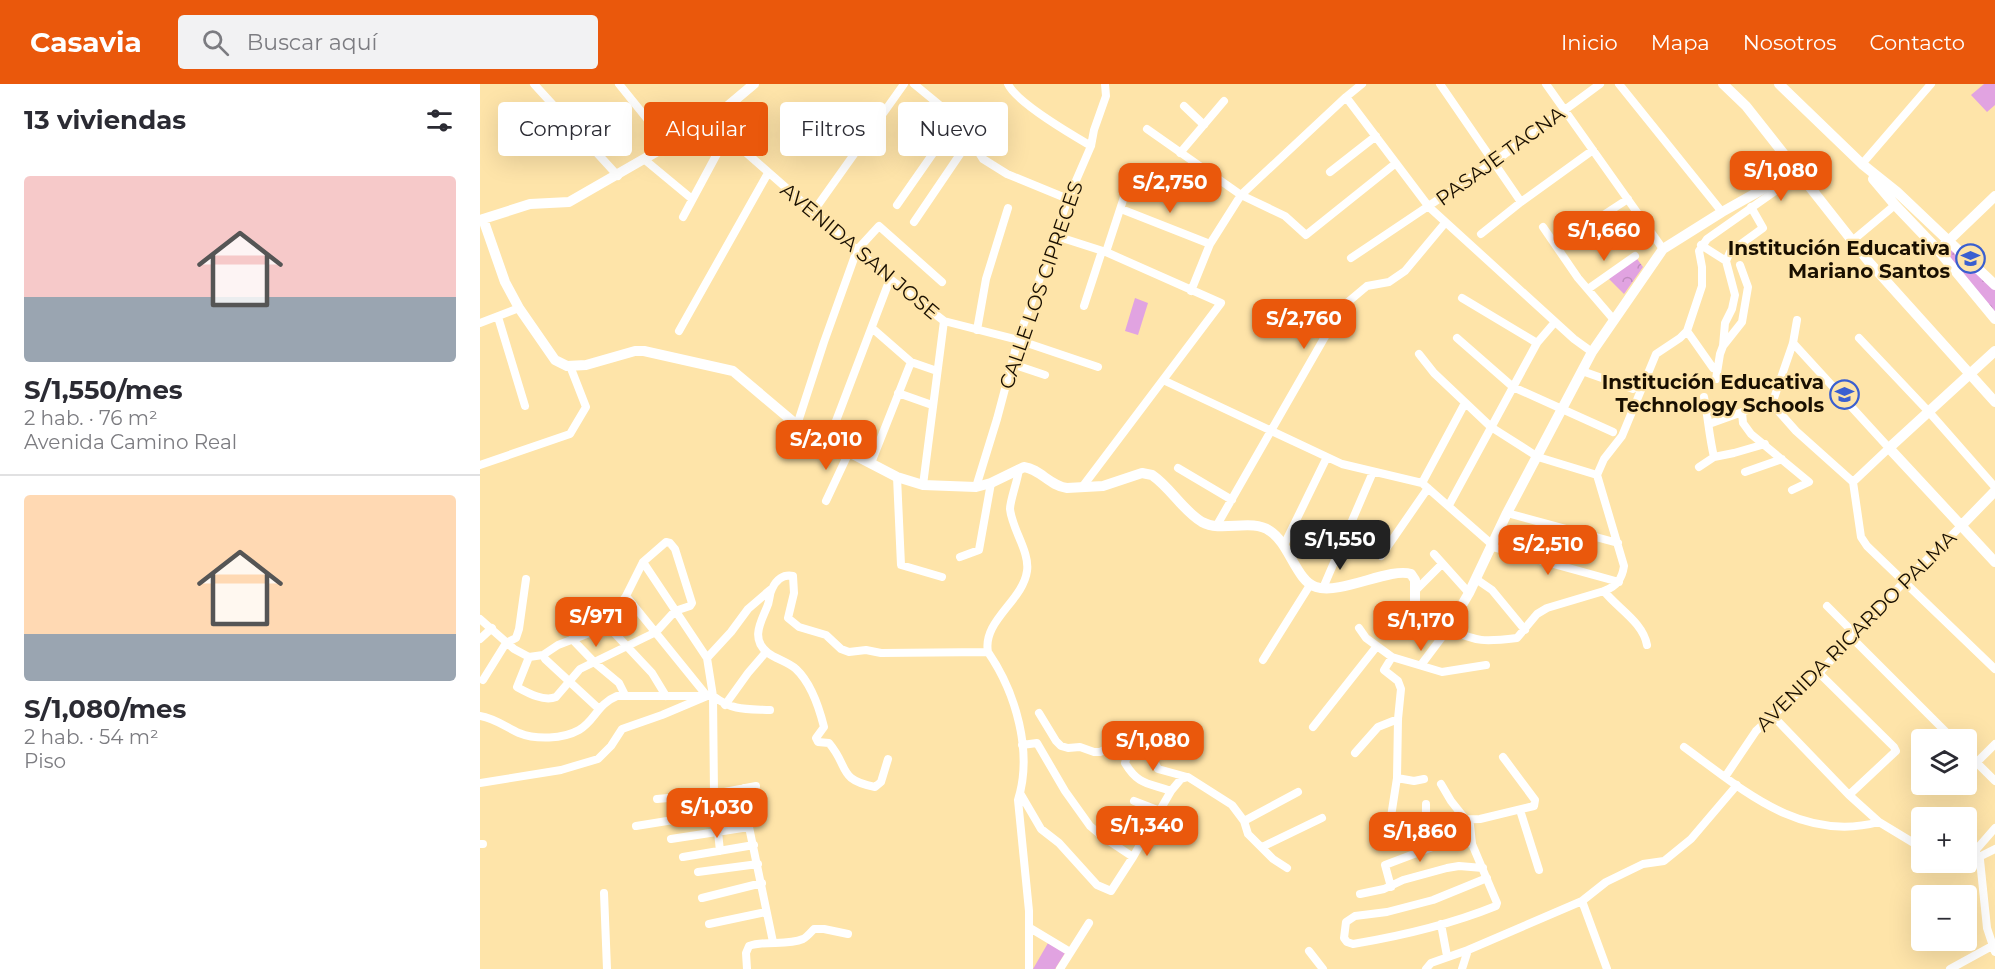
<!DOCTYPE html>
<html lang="es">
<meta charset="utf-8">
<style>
:root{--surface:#fff;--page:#f2f2f3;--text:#2b2b33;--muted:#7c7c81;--line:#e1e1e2;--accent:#ea580c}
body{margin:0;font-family:Montserrat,sans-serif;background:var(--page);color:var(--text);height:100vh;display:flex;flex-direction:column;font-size:22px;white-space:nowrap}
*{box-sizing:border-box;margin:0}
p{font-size:20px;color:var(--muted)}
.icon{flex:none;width:33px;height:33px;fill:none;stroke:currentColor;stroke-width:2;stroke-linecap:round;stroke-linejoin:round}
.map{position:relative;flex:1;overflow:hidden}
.side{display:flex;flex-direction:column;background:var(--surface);width:480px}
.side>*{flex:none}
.guide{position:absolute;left:18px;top:18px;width:570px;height:54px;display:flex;gap:12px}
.fabs{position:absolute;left:1431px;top:645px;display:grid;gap:12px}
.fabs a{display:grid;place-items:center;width:66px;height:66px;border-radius:6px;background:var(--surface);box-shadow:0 6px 24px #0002;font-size:30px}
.price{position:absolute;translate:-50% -51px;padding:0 14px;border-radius:12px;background:var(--accent);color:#fff;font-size:20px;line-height:39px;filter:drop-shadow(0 2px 3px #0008)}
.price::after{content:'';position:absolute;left:50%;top:36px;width:18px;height:14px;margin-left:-9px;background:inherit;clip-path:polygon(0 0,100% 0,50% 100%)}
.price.active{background:#222;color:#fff}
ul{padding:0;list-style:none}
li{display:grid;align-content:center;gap:12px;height:318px;padding:0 24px}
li+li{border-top:2px solid var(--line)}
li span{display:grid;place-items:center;height:186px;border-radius:6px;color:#555}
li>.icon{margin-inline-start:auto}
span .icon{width:108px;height:108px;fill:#fffc;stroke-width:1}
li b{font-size:26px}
h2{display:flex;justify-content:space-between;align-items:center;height:72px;padding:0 24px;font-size:26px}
.tag{padding:0 21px;border-radius:6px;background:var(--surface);box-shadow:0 6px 24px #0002;font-size:21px;line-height:54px}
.tag.active{background:var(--accent);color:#fff}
header{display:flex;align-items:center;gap:36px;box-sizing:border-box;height:84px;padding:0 30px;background:var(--accent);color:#fff}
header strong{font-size:28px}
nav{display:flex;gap:33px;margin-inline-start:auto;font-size:21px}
.search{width:420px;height:54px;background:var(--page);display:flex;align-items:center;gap:15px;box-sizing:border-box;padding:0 21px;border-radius:6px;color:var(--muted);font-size:22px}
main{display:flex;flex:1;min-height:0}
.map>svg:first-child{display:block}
.grass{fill:#e1a3e1}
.park{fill:url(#park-crowns)}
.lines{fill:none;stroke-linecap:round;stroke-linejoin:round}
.street{stroke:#fff;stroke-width:8}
.secondary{stroke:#fff;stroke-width:10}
.labels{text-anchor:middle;stroke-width:4.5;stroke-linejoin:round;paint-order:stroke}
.street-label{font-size:20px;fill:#190f00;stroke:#fee4a9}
.poi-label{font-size:20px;font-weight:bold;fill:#190f00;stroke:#fee4a9;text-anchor:end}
</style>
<header>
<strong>Casavia</strong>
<div class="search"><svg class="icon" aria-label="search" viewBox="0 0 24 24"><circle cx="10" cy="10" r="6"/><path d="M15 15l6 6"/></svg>Buscar aquí</div>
<nav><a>Inicio</a><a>Mapa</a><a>Nosotros</a><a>Contacto</a></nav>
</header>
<main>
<section class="side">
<h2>13 viviendas<svg class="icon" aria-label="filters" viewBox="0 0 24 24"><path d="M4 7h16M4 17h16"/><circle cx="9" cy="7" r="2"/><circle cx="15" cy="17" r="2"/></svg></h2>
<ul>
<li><span style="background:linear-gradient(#f6c9c9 65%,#9aa5b1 0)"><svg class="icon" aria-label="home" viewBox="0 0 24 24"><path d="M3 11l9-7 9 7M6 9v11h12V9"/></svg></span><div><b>S/1,550/mes</b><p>2 hab. · 76 m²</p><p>Avenida Camino Real</p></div></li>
<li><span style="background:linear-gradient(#ffd9b3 75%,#9aa5b1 0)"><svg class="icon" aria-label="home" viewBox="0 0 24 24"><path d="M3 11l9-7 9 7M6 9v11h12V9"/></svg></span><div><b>S/1,080/mes</b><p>2 hab. · 54 m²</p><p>Piso</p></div></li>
</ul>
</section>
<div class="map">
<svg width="1515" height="885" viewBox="0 0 1515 885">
<defs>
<pattern id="park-crowns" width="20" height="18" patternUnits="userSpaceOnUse" patternTransform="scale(1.5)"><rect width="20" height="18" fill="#e1a3e1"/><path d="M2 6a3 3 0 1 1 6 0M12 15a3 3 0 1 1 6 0" fill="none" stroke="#c08bbf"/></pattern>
</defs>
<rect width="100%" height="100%" fill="#fee4a9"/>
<!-- grass -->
<path class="grass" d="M1504 0H1515V21L1507 28 1491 11Z
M655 214 668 219 658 251 645 247Z
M568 859 585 869 575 885H553Z"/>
<!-- park -->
<path class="park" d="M1471 163 1515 206V228L1465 168V165Z
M1155 172 1163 183 1144 210 1126 192Z"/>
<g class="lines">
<!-- street -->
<path class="street" d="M54 0 138 92
M139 0 189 62
M434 0 479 37 503 75 527 90 588 115
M528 0C536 18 592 51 611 62
M960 0 1041 118
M1066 0 1183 165
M1139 0 1242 128
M866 13 949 123 1094 255 1112 268
M704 22 724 41
M230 37 410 195 464 237 538 256 618 283
M667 45 761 111 805 132 826 151 916 79
M700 69 744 17
M165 76 212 115
M1382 80 1451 0
M850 88 896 52
M417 121 477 35
M641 125 730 160
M333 128 424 0
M203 133 246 53
M434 138 491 54
M1063 143 1098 194 1134 236
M1001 150 1041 118 1113 66
M576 152 626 168 741 219 603 402
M1372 157 1415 121
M1221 161 1246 177
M1076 162 1148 115
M626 168 648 101
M871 174 1014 78 1120 0
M1108 205 1155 172
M711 207 730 160 761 111 866 13 882 0
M982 214 1057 259
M604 222 622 167
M18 233 45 322
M1317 236 1313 259 1292 320 1316 347 1373 398 1381 453 1387 462 1515 585
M0 239 39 224
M392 244 431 278 457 287
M497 246 506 195 528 124
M199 247 288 89
M1207 247 1233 284
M977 254 1033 303 1133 348
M1379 254 1449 328 1515 403
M1313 259 1409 364 1373 398
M1243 262 1245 239 1252 225 1255 211 1246 177 1250 168 1283 144 1271 123
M939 270 954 289 1011 343 1058 373 1117 391
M532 280 565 291
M1102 287 1153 305
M1236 295 1240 270 1243 262 1262 238 1268 203 1260 181
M683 296 862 380 942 399 1016 464 1139 498
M418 309 452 321
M1224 313C1228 333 1229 352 1234 373
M1262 329 1263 339 1271 350 1329 398 1312 406
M1229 340 1279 322 1292 320
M317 341 344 258 377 166 399 142 462 198
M348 358 410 195
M391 379 431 278
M0 381 90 350 106 323 90 282
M1219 383 1234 373 1254 369 1285 360
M698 384 752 416
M539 385C538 396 530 416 530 425 532 445 550 468 547 487 543 517 502 537 508 568 536 609 553 668 538 716L549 827V885
M1265 388 1302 375
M417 393 421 481 462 493
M942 399 985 319
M443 401 464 237
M496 403 517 335 538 256 588 115 611 62 614 46 626 12 625 0
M346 417 369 368
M969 421 1057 259 1075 238
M1027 429 1138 459
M737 441 862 223 887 202 909 198 925 187 965 139
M804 461 847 373
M954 470 989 509
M901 472 948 404
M480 473 499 466 511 399
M163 478 227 574 233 612 234 710 240 767
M996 495 1012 506 1045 546
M843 504 893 388
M936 506 962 480
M1124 507C1137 524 1163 538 1167 561
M1347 522 1376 551
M0 535 34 565 49 573 63 571 78 561 112 548 126 540 146 512 163 478 186 458 190 459 195 465 212 519 210 522 195 527 176 548 100 585 76 613C64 618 48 609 37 603L49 573
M126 540 172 589 186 612
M879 544 886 554 912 573 962 588 1006 581
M0 555 12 544
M92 555 115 579 139 599 145 611
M1373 555 1474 656
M63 571 65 575 118 624
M912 573 904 586 918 597 921 605 918 635 917 694 910 739 916 747 925 749 963 736 1000 735 1054 722 1055 716 1023 673
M227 574 251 548 268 525 290 506
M783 576 830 501
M941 581 968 545C998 558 1004 558 1037 554L1057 530 1067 524 1124 507C1137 502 1142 495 1144 482L1117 391 1124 375 1142 352 1176 270 1200 254 1207 247 1222 202V183L1219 167 1227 155 1298 105 1304 94
M1339 589 1414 663 1416 667 1369 711
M3 596 26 559 36 554 39 545 46 495
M245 621 268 589 286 568
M559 629 576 657 581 662 588 664 600 663 614 668H620L629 664 659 665 667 667 672 673 678 685 707 693
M1292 631 1369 711 1399 738 1442 764
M0 632C14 634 26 643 39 649 56 656 83 655 99 646 115 637 117 620 137 612H233C253 627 266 625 290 626
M833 643 897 562
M542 661 557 659 585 707 610 742 623 753 653 773
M1204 663C1263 706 1321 759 1399 738
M658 665 647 672 645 679C658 701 668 699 691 707
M1486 668 1515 697
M875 669 898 643 918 635
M408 675 401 698 395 703C357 695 370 684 349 659L338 658 336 654 344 643C339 623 331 599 316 585 308 578 296 575 288 569 270 555 281 538 287 523 290 517 289 510 292 505 296 496 303 490 313 492L314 509 308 534 319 543 346 551 361 565 369 568 386 566 401 569 508 568
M1497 678 1515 660
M1245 693 1276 647 1339 589 1424 498 1481 442
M917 694 934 697 944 695
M0 699 81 686 118 675 131 662 142 645 182 631 227 612 146 512
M961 700 971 717 990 741 992 760 1017 819 1016 822C969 841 921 852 873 860L867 858 864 854 866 838 875 832 907 828 953 816 1007 794
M264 704 269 743 293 858
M540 709 561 745 579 759 617 801 631 807 653 773 691 707 701 695 708 693 752 721 764 737 768 750 793 775 807 784
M177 715 234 710 276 702
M654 717 680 727
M1040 726 1059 786
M764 737 818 708
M946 741V720
M156 742 268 724
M191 755 269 743
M0 760H3
M782 763 842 734
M1495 767 1500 776 1507 844 1515 868
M1495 767 1515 744
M203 773 274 761
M1499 773 1515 765
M218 788 278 780
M911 803 905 781 963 759 980 757 992 760
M124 809 127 885
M880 810 904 805 923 796 967 784 979 782 1003 784
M222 814 282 799
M1102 817 1127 885
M229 840 286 828
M961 840 967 872
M550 844 590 868
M829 867 843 885
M267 885 266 869 269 862C286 856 307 862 323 855 327 853 331 848 334 845H344L368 850
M580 885 609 839
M946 885 951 879 988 866
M982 885 988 866 1102 817 1126 798 1163 780 1184 777 1211 755 1257 701
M1470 885 1512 862"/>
<!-- secondary -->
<path class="secondary" d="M1243 0 1266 22 1389 178 1515 318
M1299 0 1382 80 1417 108 1515 201
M1393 95 1415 121 1458 166 1515 235
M3 135 25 198 39 224 75 276 87 282 106 281 155 267H164L253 287 317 341 417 393 443 401 496 403 511 399 544 383C560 385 570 402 587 404L623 402 662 389 672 391C691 404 702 426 722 438 742 449 771 434 790 447 809 459 817 498 836 503 861 511 910 483 931 490L935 496V528L968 545 989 509 1027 429 1112 268 1183 165 1242 128 1317 86
M0 136 50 120 89 118 230 37 274 0
M1463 162 1515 112
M1515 267 1409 364 1515 478
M1481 442 1515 407"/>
</g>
<!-- icons -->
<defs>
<symbol id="school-ring" viewBox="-11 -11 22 22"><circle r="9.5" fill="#fee4a9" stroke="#3a5fd0" stroke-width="1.5"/><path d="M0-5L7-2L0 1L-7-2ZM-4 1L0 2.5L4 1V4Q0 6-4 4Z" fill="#3a5fd0"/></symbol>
</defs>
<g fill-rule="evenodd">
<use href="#school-ring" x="1474" y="158" width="33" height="33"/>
<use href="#school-ring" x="1348" y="294" width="33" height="33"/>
</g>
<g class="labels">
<!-- street labels -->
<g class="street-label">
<text transform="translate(1020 72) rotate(-36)" y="7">PASAJE TACNA</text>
<text transform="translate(380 167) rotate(40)" y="7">AVENIDA SAN JOSE</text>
<text transform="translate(561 201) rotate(-71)" y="7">CALLE LOS CIPRECES</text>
<text transform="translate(1376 547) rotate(-45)" y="7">AVENIDA RICARDO PALMA</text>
</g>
<!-- poi labels -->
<g class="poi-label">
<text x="1470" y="171">Institución Educativa<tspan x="1470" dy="23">Mariano Santos</tspan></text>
<text x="1344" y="305">Institución Educativa<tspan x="1344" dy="23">Technology Schools</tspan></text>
</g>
</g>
</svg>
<div class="fabs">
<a><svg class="icon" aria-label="layers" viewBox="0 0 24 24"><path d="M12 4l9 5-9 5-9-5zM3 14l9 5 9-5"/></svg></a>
<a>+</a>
<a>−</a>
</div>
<b class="price" style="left:1301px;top:118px">S/1,080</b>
<b class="price" style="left:690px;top:130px">S/2,750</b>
<b class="price" style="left:1124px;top:178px">S/1,660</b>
<b class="price" style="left:824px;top:266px">S/2,760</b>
<b class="price" style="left:346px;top:387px">S/2,010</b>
<b class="price active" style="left:860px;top:487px">S/1,550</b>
<b class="price" style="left:1068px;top:492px">S/2,510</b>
<b class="price" style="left:116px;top:564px">S/971</b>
<b class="price" style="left:941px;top:568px">S/1,170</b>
<b class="price" style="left:673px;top:688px">S/1,080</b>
<b class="price" style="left:237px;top:755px">S/1,030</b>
<b class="price" style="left:667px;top:773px">S/1,340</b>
<b class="price" style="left:940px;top:779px">S/1,860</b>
<div class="guide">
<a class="tag">Comprar</a>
<a class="tag active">Alquilar</a>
<a class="tag">Filtros</a>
<a class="tag">Nuevo</a>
</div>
</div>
</main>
